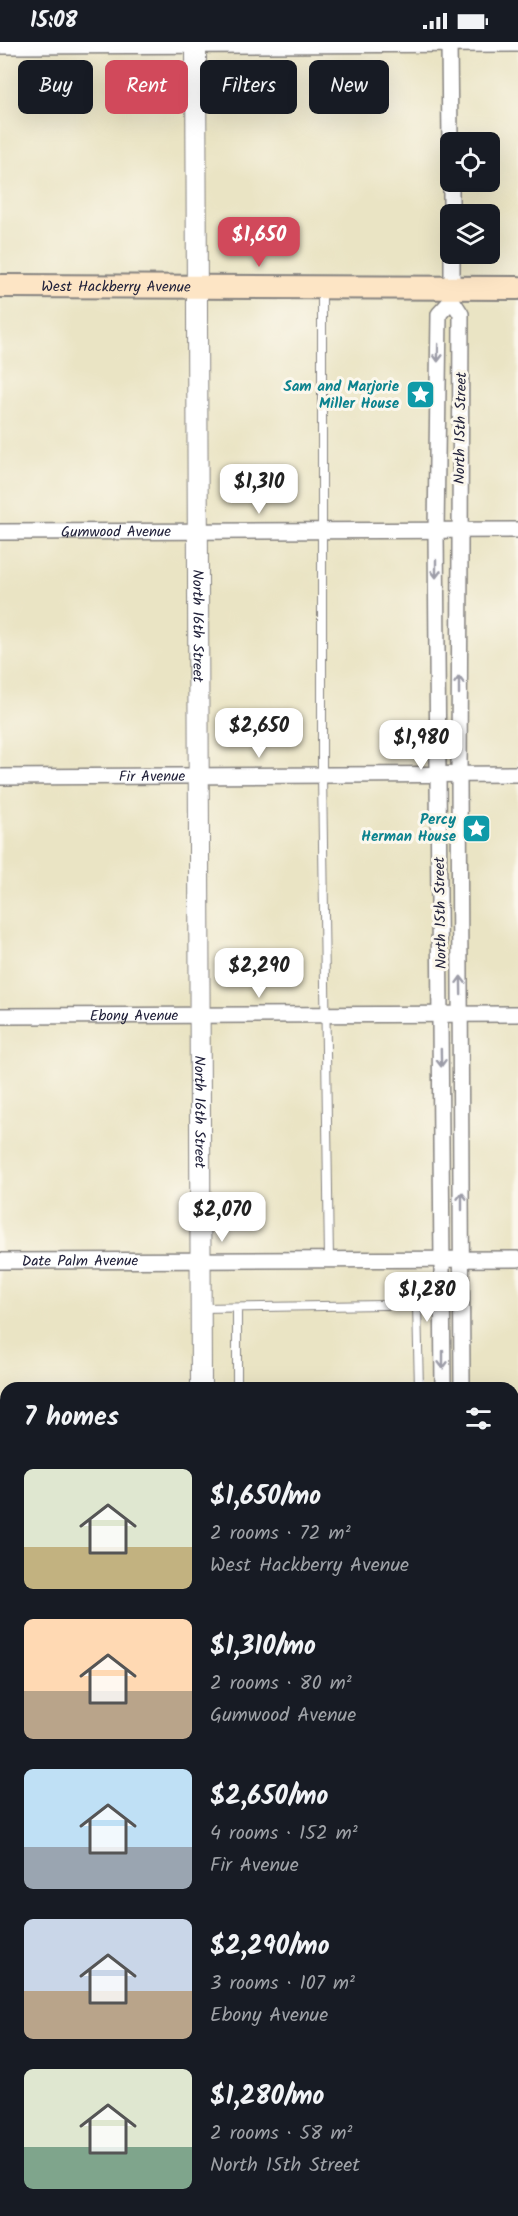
<!DOCTYPE html>
<meta charset="utf-8">
<style>
:root{--surface:#171b24;--page:#242831;--text:#f1f3f6;--muted:#9ea1a6;--accent:#d1495b}
body{margin:0;font-family:Kalam,sans-serif;background:var(--page);color:var(--text);height:100vh;display:flex;flex-direction:column;font-size:22px;white-space:nowrap}
*{box-sizing:border-box;margin:0}
p{font-size:20px;color:var(--muted)}
.icon{flex:none;width:33px;height:33px;fill:none;stroke:currentColor;stroke-width:2;stroke-linecap:round;stroke-linejoin:round}
.map{position:relative;flex:1;overflow:hidden}
.sheet{position:absolute;left:0px;top:1340px;width:519px;height:836px;display:flex;flex-direction:column;background:var(--surface);border-radius:18px 18px 0 0;box-shadow:0 6px 24px #0002}
.sheet>*{flex:none}
.hud{position:absolute;left:18px;top:18px;width:483px;height:54px;display:flex;gap:12px}
.fabs{position:absolute;left:440px;top:90px;display:grid;gap:12px}
.fabs a{display:grid;place-items:center;width:60px;height:60px;border-radius:9px;background:var(--surface);box-shadow:0 6px 24px #0002;font-size:30px}
.price{position:absolute;translate:-50% -51px;padding:0 14px;border-radius:12px;background:#fff;color:#222;font-size:20px;line-height:39px;filter:drop-shadow(0 2px 3px #0008)}
.price::after{content:'';position:absolute;left:50%;top:36px;width:18px;height:14px;margin-left:-9px;background:inherit;clip-path:polygon(0 0,100% 0,50% 100%)}
.price.active{background:var(--accent);color:#fff}
ul{padding:0;list-style:none}
li{display:flex;align-items:center;gap:18px;height:150px;padding:0 24px}
li span{display:grid;place-items:center;flex:none;width:168px;height:120px;border-radius:9px;color:#555}
li>.icon{margin-inline-start:auto}
span .icon{width:72px;height:72px;fill:#fffc;stroke-width:1}
li b{font-size:26px}
h2{display:flex;justify-content:space-between;align-items:center;height:72px;padding:0 24px;font-size:26px}
.chip{padding:0 21px;border-radius:9px;background:var(--surface);box-shadow:0 6px 24px #0002;font-size:21px;line-height:54px}
.chip.active{background:var(--accent);color:#fff}
.status{display:flex;justify-content:space-between;align-items:center;height:42px;padding:0 30px;background:var(--surface);direction:ltr}
.status svg{height:16px;fill:currentColor}
.map>svg:first-child{display:block}
.lines{fill:none;stroke-linecap:round;stroke-linejoin:round}
.service-casing{stroke:#868380;stroke-width:10}
.minor-casing{stroke:#868380;stroke-width:18}
.tertiary-casing{stroke:#868380;stroke-width:22}
.secondary-casing{stroke:#868380;stroke-width:26}
.primary-casing{stroke:#868380;stroke-width:27}
.service{stroke:#fff;stroke-width:8}
.minor{stroke:#fff;stroke-width:15}
.tertiary{stroke:#fff;stroke-width:20}
.secondary{stroke:#fde5c5;stroke-width:22}
.primary{stroke:#fbbd6e;stroke-width:24}
.rail{stroke:#22223b;stroke-width:4.5;stroke-dasharray:9 4.5;stroke-linecap:butt}
.oneway{stroke:#9c9ca7}
.labels{text-anchor:middle;stroke-width:6;stroke-linejoin:round;paint-order:stroke}
.street-label{font-size:15px;fill:#22223b;stroke:#fbf7ec}
.culture-label{font-size:15px;font-weight:bold;fill:#0d838f;stroke:#fbf7ec;text-anchor:end}
</style>
<div class="status"><b>15:08</b><svg viewBox="0 0 49 12"><path d="M0 12V9h3v3zM5 12V6h3v6zM10 12V3h3v9zM15 12V0h3v12zM26 1h20v11H26zM47 4h2v5h-2z"/></svg></div>
<div class="map">
<svg width="518" height="2174" viewBox="0 0 518 2174">
<rect width="100%" height="100%" fill="#fbf7ec"/>
<filter id="ink" filterUnits="userSpaceOnUse"><feTurbulence type="fractalNoise" baseFrequency=".0167" numOctaves="2"/><feDisplacementMap in="SourceGraphic" scale="12" xChannelSelector="R" yChannelSelector="G"/><feConvolveMatrix kernelMatrix="1 2 1 2 8 2 1 2 1" color-interpolation-filters="sRGB"/></filter>
<filter id="wash" filterUnits="userSpaceOnUse"><feTurbulence type="fractalNoise" baseFrequency=".008" numOctaves="4" result="noise"/><feDisplacementMap in="SourceGraphic" scale="24" xChannelSelector="R" yChannelSelector="G"/><feGaussianBlur stdDeviation="1.35" result="paint"/><feColorMatrix in="noise" values="0 0 0 0 0 0 0 0 0 0 0 0 0 0 0 0 0 1.4 0 .05"/><feComposite in="paint" operator="in"/></filter>
<g filter="url(#wash)">
<rect width="100%" height="100%" fill="#eae4c4"/>
</g>
<g filter="url(#ink)">
<g class="lines">
<defs>
<path id="service" d="M322 248V733L329 1218
M417 1263 419 1346
M202 1266 443 1262
M237 1266V1346
M0 1665H6
M0 1893H6
M0 2131H6
M234 2169 237 2174"/>
<g id="minor">
<path d="M449 0 450 100"/>
<path d="M0 4 518 2"/>
<path d="M451 140V172"/>
<path d="M452 212V258L461 272 459 733 462 1346"/>
<path id="s1" d="M0 490 518 488"/>
<path id="s2" d="M0 735 518 732"/>
<path id="s3" d="M0 974 518 972"/>
<path id="s4" d="M0 1219 518 1217"/>
<path d="M443 1346 436 489 439 272 452 258"/>
<path d="M513 1458H518"/>
<path d="M0 1462 6 1461"/>
<path d="M513 1707H518"/>
<path d="M0 1709 6 1708"/>
</g>
<g id="tertiary">
<path id="s5" d="M196 0 201 1346"/>
<path d="M206 2169V2174"/>
<path d="M459 2169V2174"/>
</g>
<g id="secondary">
<path id="s6" d="M0 244 518 246"/>
</g>
<path id="primary" d="M0 2006 6 2007
M513 2029H518"/>
</defs>
<!-- service casing -->
<use href="#service" class="service-casing"/>
<!-- minor casing -->
<use href="#minor" class="minor-casing"/>
<!-- tertiary casing -->
<use href="#tertiary" class="tertiary-casing"/>
<!-- secondary casing -->
<use href="#secondary" class="secondary-casing"/>
<!-- primary casing -->
<use href="#primary" class="primary-casing"/>
<!-- service -->
<use href="#service" class="service"/>
<!-- minor -->
<use href="#minor" class="minor"/>
<!-- tertiary -->
<use href="#tertiary" class="tertiary"/>
<!-- secondary -->
<use href="#secondary" class="secondary"/>
<!-- primary -->
<use href="#primary" class="primary"/>
<!-- rail -->
<path class="rail" d="M0 1965H6
M513 1987 518 1988"/>
</g>
<!-- one-way arrows -->
<defs><path id="oneway-shaft" d="M-6 0H5M1.5-3L5.5 0L1.5 3" fill="none" stroke-width="1.6" stroke-linecap="round" stroke-linejoin="round" transform="scale(1.5)"/></defs>
<g class="oneway">
<use href="#oneway-shaft" transform="translate(438 311) rotate(91)"/>
<use href="#oneway-shaft" transform="translate(436 527) rotate(90)"/>
<use href="#oneway-shaft" transform="translate(459 643) rotate(-90)"/>
<use href="#oneway-shaft" transform="translate(461 943) rotate(-91)"/>
<use href="#oneway-shaft" transform="translate(441 1016) rotate(89)"/>
<use href="#oneway-shaft" transform="translate(462 1159) rotate(-90)"/>
<use href="#oneway-shaft" transform="translate(443 1318) rotate(90)"/>
</g>
</g>
<!-- icons -->
<defs>
<symbol id="sight-square" viewBox="-11 -11 22 22"><rect x="-9" y="-9" width="18" height="18" rx="4" fill="#0f9aa8" stroke="#fbf7ec"/><path d="M0-6L1.8-2.2L6-1.7L2.9 1.2L3.7 5.4L0 3.3L-3.7 5.4L-2.9 1.2L-6-1.7L-1.8-2.2Z" fill="#fff"/></symbol>
</defs>
<g fill-rule="evenodd">
<use href="#sight-square" x="404" y="336" width="33" height="33"/>
<use href="#sight-square" x="460" y="770" width="33" height="33"/>
</g>
<g class="labels">
<!-- street labels -->
<g class="street-label">
<text dy="5" stroke="none"><textPath href="#s6" startOffset="116">West Hackberry Avenue</textPath></text>
<text transform="translate(460 386) rotate(-89)" y="5">North 15th Street</text>
<text dy="5" stroke="none"><textPath href="#s1" startOffset="116">Gumwood Avenue</textPath></text>
<text dy="5" stroke="none"><textPath href="#s5" startOffset="584">North 16th Street</textPath></text>
<text dy="5" stroke="none"><textPath href="#s2" startOffset="152">Fir Avenue</textPath></text>
<text transform="translate(440 871) rotate(-91)" y="5">North 15th Street</text>
<text dy="5" stroke="none"><textPath href="#s3" startOffset="134">Ebony Avenue</textPath></text>
<text dy="5" stroke="none"><textPath href="#s5" startOffset="1070">North 16th Street</textPath></text>
<text dy="5" stroke="none"><textPath href="#s4" startOffset="80">Date Palm Avenue</textPath></text>
</g>
<!-- culture labels -->
<g class="culture-label">
<text x="399" y="349">Sam and Marjorie<tspan x="399" dy="17">Miller House</tspan></text>
<text x="456" y="782">Percy<tspan x="456" dy="17">Herman House</tspan></text>
</g>
</g>
</svg>
<div class="fabs">
<a><svg class="icon" aria-label="locate" viewBox="0 0 24 24"><circle cx="12" cy="12" r="6"/><path d="M12 2v4M12 18v4M2 12h4M18 12h4"/></svg></a>
<a><svg class="icon" aria-label="layers" viewBox="0 0 24 24"><path d="M12 4l9 5-9 5-9-5zM3 14l9 5 9-5"/></svg></a>
</div>
<b class="price active" style="left:259px;top:226px">$1,650</b>
<b class="price" style="left:259px;top:473px">$1,310</b>
<b class="price" style="left:259px;top:717px">$2,650</b>
<b class="price" style="left:421px;top:729px">$1,980</b>
<b class="price" style="left:259px;top:957px">$2,290</b>
<b class="price" style="left:222px;top:1201px">$2,070</b>
<b class="price" style="left:427px;top:1281px">$1,280</b>
<div class="hud">
<a class="chip">Buy</a>
<a class="chip active">Rent</a>
<a class="chip">Filters</a>
<a class="chip">New</a>
</div>
<section class="sheet">
<h2>7 homes<svg class="icon" aria-label="filters" viewBox="0 0 24 24"><path d="M4 7h16M4 17h16"/><circle cx="9" cy="7" r="2"/><circle cx="15" cy="17" r="2"/></svg></h2>
<ul>
<li><span style="background:linear-gradient(#dfe7d0 65%,#c2b280 0)"><svg class="icon" aria-label="home" viewBox="0 0 24 24"><path d="M3 11l9-7 9 7M6 9v11h12V9"/></svg></span><div><b>$1,650/mo</b><p>2 rooms · 72 m²</p><p>West Hackberry Avenue</p></div></li>
<li><span style="background:linear-gradient(#ffd9b3 60%,#b9a48a 0)"><svg class="icon" aria-label="home" viewBox="0 0 24 24"><path d="M3 11l9-7 9 7M6 9v11h12V9"/></svg></span><div><b>$1,310/mo</b><p>2 rooms · 80 m²</p><p>Gumwood Avenue</p></div></li>
<li><span style="background:linear-gradient(#bfe0f5 65%,#9aa5b1 0)"><svg class="icon" aria-label="home" viewBox="0 0 24 24"><path d="M3 11l9-7 9 7M6 9v11h12V9"/></svg></span><div><b>$2,650/mo</b><p>4 rooms · 152 m²</p><p>Fir Avenue</p></div></li>
<li><span style="background:linear-gradient(#c9d6e8 60%,#b9a48a 0)"><svg class="icon" aria-label="home" viewBox="0 0 24 24"><path d="M3 11l9-7 9 7M6 9v11h12V9"/></svg></span><div><b>$2,290/mo</b><p>3 rooms · 107 m²</p><p>Ebony Avenue</p></div></li>
<li><span style="background:linear-gradient(#dfe7d0 65%,#7fa58c 0)"><svg class="icon" aria-label="home" viewBox="0 0 24 24"><path d="M3 11l9-7 9 7M6 9v11h12V9"/></svg></span><div><b>$1,280/mo</b><p>2 rooms · 58 m²</p><p>North 15th Street</p></div></li>
</ul>
</section>
</div>
